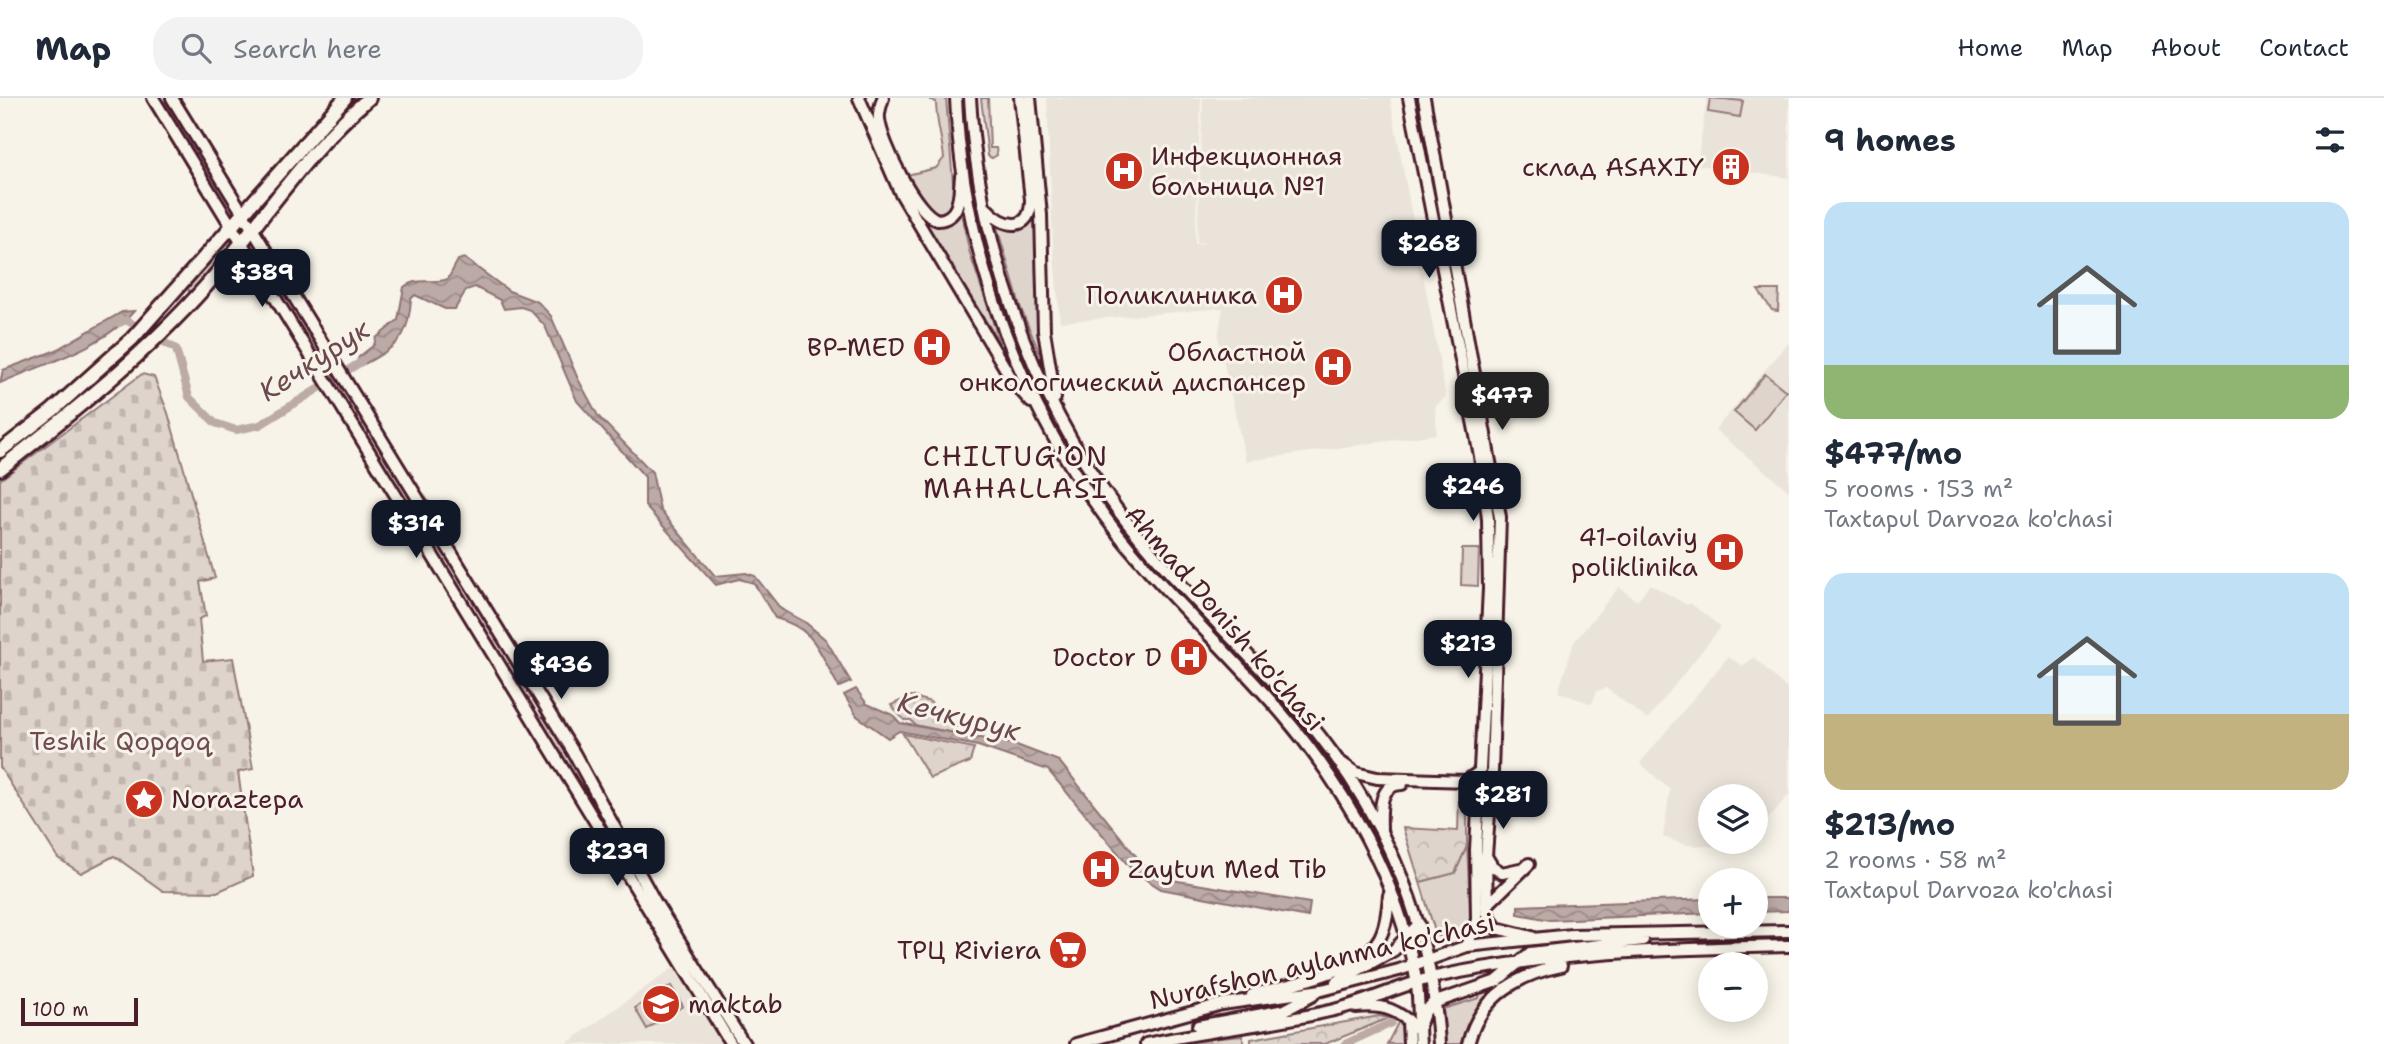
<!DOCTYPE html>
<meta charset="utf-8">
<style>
:root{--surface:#fff;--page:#f2f2f3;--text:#1f2937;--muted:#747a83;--line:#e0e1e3;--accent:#111827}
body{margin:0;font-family:"Shantell Sans",sans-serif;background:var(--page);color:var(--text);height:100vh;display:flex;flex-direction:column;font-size:26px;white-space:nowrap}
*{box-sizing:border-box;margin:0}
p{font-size:23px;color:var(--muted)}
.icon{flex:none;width:38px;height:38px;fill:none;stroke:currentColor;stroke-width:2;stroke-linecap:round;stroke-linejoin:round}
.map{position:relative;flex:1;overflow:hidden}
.drawer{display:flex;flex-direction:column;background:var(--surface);width:595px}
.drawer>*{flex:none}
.controls{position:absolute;left:1698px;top:686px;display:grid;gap:14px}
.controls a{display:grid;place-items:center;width:70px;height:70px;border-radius:50%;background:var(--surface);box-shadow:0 4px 18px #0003;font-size:35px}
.scale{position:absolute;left:21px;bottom:18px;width:117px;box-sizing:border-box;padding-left:7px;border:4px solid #4a1f2b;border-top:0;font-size:19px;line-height:24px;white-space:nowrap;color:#4a1f2b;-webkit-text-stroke:5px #f7f3e8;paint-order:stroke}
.price{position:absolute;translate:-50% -60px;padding:0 16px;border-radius:14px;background:var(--accent);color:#fff;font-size:23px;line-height:46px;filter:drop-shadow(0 2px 4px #0008)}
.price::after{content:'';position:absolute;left:50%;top:42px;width:21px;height:16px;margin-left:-10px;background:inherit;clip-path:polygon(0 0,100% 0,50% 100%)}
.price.on{background:#222;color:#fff}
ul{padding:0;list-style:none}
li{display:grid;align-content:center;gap:14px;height:371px;padding:0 35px}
li span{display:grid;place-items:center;height:217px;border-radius:21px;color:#555}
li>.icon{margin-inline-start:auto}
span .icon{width:126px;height:126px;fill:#fffc;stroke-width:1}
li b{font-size:30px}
h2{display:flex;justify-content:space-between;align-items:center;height:84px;padding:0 35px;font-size:30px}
header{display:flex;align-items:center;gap:42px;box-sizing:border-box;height:98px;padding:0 35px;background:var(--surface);border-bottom:2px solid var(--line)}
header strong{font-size:33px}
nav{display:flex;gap:38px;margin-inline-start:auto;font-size:24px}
.search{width:490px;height:63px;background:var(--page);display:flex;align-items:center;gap:18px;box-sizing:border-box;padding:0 24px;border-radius:28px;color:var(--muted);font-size:26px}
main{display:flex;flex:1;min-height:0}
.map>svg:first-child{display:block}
.built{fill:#eae3da}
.green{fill:#ded4cc;stroke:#947a7c;stroke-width:2}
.forest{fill:url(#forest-crowns);stroke:#947a7c;stroke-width:2}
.cemetery{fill:url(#cemetery-stones);stroke:#947a7c;stroke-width:2}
.water{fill:url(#water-waves);stroke:#8e7275;stroke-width:2}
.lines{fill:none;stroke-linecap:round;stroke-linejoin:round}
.canal{stroke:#bcaaa7;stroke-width:8}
.secondary-casing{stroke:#4a1f2b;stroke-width:16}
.primary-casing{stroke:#4a1f2b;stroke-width:16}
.highway-casing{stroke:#4a1f2b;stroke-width:18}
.secondary{stroke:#f7f3e8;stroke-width:10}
.primary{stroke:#f7f3e8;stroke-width:10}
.highway{stroke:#f7f3e8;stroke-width:12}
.labels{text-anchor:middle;stroke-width:6;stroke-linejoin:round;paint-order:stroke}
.poi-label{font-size:26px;fill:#4a1f2b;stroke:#f7f3e8;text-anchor:end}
.street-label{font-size:26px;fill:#4a1f2b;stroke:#f7f3e8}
.park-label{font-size:26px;fill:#6f4c53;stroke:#f7f3e8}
.water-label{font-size:28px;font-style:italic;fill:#6c4950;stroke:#f7f3e8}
.neighbourhood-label{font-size:28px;letter-spacing:2px;fill:#4a1f2b;stroke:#f7f3e8}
</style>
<header>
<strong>Map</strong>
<div class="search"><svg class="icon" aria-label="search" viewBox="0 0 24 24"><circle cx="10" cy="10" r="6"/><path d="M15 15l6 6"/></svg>Search here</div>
<nav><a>Home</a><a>Map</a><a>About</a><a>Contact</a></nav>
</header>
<main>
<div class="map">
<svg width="1789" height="946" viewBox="0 0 1789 946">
<defs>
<pattern id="forest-crowns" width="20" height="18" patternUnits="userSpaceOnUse" patternTransform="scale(1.75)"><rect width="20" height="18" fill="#ded4cc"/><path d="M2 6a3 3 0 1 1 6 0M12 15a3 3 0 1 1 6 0" fill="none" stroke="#c0b6af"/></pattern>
<pattern id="cemetery-stones" width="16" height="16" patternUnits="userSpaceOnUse" patternTransform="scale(1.75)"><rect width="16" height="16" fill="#ded4cc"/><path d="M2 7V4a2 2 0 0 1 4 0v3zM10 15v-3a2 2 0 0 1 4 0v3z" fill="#c0b6af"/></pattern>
<pattern id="water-waves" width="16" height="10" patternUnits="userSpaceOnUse" patternTransform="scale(1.75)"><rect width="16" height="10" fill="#bcaaa7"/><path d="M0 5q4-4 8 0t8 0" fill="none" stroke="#9b8a88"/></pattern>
</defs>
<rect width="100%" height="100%" fill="#f7f3e8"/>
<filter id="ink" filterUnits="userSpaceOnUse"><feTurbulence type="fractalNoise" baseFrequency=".0143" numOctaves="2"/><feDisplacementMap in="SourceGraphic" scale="14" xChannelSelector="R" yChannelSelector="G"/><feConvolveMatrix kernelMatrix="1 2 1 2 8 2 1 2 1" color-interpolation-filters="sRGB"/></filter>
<g filter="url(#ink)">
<!-- built -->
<path class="built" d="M1047 0H1201L1195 146 1207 145 1197 144 1203 0H1390L1446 299 1435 309 1437 336 1246 363 1218 239 1223 210 1060 224 1053 147Z
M1707 0H1789V80L1697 67Z
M1787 246H1789V393L1715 332Z
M1650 486 1687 507 1690 505 1721 529 1650 618 1647 621 1606 590 1597 593 1592 606 1558 594 1574 544 1619 489 1637 503Z
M1728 559 1743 568 1754 559 1789 593V696L1755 737V698H1710V744H1750L1736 756 1726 749 1686 747 1663 739 1670 692 1640 665Z
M677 867 725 946H566Z"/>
<!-- green -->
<path class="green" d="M352 0H361L340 19 265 106 261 103Z
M927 0H946L954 97 950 110 941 116 925 109 907 77 936 70 944 60C942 40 936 24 936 4Z
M981 0H988L990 50H996L997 57 992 60 988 58Z
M1710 0 1743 3 1740 19 1708 14Z
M1037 113 1045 268 1021 211 997 129 1021 131Z
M961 115 970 156 1000 245 922 122 935 128H946Z
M229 142 234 146 193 194H189L188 190Z
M1758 192H1779L1778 213 1772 212Z
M118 262 121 265 0 366V359L73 302Z
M1765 276 1786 293 1755 332 1734 314Z
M1462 451H1479L1478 488 1461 487Z
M1467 748 1471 826 1457 837 1444 841 1436 837 1420 784 1455 775Z
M1518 876C1489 891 1469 915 1461 946H1446L1443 911 1479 900 1480 892Z
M671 888 683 908 647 931 635 910Z
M1400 921 1404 946H1387Z
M1243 938V946L1209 945V941Z"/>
<!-- forest -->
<path class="forest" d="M266 164 358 315 353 319 260 168Z
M364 325 532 598 527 602 358 329Z
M911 598 930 604 957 630H972L973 639 915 627 911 622H904L891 607Z
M546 617 601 719 599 720 540 620Z
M903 636 974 650 970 664 930 680Z
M1459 697 1467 699V748L1455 775 1420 784 1403 730 1458 733Z
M1379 918 1389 920 1325 946H1251V941Z"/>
<!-- cemetery -->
<path class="cemetery" d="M142 276 154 279 168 315 215 480 200 484 206 518 199 521 203 563 233 560 253 671 238 674 253 778 217 794 163 793 114 758 81 775 58 760 0 669V382Z"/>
<!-- water -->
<path class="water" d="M464 160 509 193 538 204 551 218 578 281 598 318 652 374 660 412 715 478 746 475 755 478 781 511 805 524 826 542 851 584 839 589C819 556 818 531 775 520L754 485 739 481 716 487 655 419 645 408V379L577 303 545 228 530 212 521 209 504 211 500 202 475 189 466 192 455 211H445L415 197 411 201C409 232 403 245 375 260 367 264 364 268 355 268L359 259 374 247 376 240 398 222 404 189C418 178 432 187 448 181L458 162Z
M134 213C103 250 43 266 0 285L3 272 54 253 122 214Z
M856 591 867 606 893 617 900 625 1014 646 1059 663 1144 768 1166 781 1310 805 1308 819 1161 791 1133 773 1048 672 978 648 899 633 888 640 857 618 844 597Z
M1755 800H1789V813L1755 814Z
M1710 801V815L1550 822 1518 816V808Z"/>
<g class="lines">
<!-- canal -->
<path class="canal" d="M119 225 126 222 176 251 189 299 215 325 236 332 260 327 361 264
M1191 946H1207
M1345 946 1391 925"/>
<defs>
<path id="secondary" d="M153 0 731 946
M172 0 574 655 655 804 744 946
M1409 0 1480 358 1488 421 1489 491 1476 752 1477 822 1467 848
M1424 0 1500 419 1492 674 1486 758 1487 814 1496 830 1532 839
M1339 663 1356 675 1377 680 1466 683 1479 674
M1381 733C1381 716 1377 686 1402 686
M1486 758 1492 768 1502 775 1520 771
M1486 808 1529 766"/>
<path id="primary" d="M859 0 900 94 1014 285 1031 304
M883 0C881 7 878 14 879 21 881 44 916 116 938 122 961 120 959 97 961 78
M956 0C962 155 1023 315 1118 436 1169 500 1230 555 1283 617 1346 691 1399 784 1416 881 1420 902 1418 924 1420 946
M970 0C978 143 1031 295 1116 410 1167 478 1231 537 1288 600 1376 697 1431 814 1439 946
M1030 0 1041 117 1044 233 1055 300
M987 111C1003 130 1031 135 1031 102L1020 0
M1336 884 1394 852 1419 826
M1252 897C1290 885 1366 875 1382 835 1387 823 1388 810 1389 797
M1356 909C1385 906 1398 912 1419 932
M1408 922 1409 946
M1420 926 1424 915 1433 905 1497 883 1530 855 1643 842
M1198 928 1285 912 1313 897
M1076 946 1222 906 1322 892 1399 872 1467 848 1572 837 1789 833
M1146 946C1208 932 1272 927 1334 912 1368 904 1400 887 1435 879 1550 854 1672 851 1789 848
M1468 946C1480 899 1516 877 1561 868"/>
<path id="highway" d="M0 353 53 312 132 241 345 0
M0 371C73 314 144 258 206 188 260 126 306 53 369 0"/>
</defs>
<!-- secondary casing -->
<use href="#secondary" class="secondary-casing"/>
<!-- primary casing -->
<use href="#primary" class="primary-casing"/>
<!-- highway casing -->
<use href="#highway" class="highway-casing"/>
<!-- secondary -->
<use href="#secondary" class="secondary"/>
<!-- primary -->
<use href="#primary" class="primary"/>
<!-- highway -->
<use href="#highway" class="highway"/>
</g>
</g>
<!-- icons -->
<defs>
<symbol id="building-disc" viewBox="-11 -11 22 22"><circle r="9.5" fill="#c8321e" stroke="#f7f3e8"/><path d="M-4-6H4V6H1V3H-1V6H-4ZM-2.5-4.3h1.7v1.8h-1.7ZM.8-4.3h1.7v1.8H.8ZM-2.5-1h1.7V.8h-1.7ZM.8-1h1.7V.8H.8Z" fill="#fff"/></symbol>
<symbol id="hospital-disc" viewBox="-11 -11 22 22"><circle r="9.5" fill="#c8321e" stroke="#f7f3e8"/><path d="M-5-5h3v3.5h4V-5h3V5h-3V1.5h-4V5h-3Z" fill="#fff"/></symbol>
<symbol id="sight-disc" viewBox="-11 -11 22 22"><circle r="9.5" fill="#c8321e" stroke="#f7f3e8"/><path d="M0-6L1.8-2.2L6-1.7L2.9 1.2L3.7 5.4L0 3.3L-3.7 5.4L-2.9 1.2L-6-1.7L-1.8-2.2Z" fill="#fff"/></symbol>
<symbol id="supermarket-disc" viewBox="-11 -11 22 22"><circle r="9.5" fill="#c8321e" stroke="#f7f3e8"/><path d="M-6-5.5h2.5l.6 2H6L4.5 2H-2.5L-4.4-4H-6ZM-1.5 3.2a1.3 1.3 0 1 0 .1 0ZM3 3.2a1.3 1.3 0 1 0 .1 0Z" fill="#fff"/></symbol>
<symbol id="school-disc" viewBox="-11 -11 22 22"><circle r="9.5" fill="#c8321e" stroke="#f7f3e8"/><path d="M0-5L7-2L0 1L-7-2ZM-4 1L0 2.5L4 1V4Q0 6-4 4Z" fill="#fff"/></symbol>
</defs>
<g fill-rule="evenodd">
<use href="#building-disc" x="1709" y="47" width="44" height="44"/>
<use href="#hospital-disc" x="1102" y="51" width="44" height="44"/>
<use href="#hospital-disc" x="1262" y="175" width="44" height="44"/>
<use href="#hospital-disc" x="910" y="227" width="44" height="44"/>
<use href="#hospital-disc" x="1311" y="247" width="44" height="44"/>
<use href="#hospital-disc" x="1703" y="432" width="44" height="44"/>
<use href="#hospital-disc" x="1167" y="537" width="44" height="44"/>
<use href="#sight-disc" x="122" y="679" width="44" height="44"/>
<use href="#hospital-disc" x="1079" y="749" width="44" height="44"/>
<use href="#supermarket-disc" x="1046" y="830" width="44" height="44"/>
<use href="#school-disc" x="639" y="884" width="44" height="44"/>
</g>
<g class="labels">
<!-- poi labels -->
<g class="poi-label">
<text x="1151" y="67" text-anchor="start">Инфекционная<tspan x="1151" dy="30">больница №1</tspan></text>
<text x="1704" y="78">склад ASAXIY</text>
<text x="1257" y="206">Поликлиника</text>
<text x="905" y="258">BP-MED</text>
<text x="1306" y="263">Областной<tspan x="1306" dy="30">онкологический диспансер</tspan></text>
<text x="1698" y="448">41-oilaviy<tspan x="1698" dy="30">poliklinika</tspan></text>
<text x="1162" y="568">Doctor D</text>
<text x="171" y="710" text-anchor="start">Noraztepa</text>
<text x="1128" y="780" text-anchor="start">Zaytun Med Tib</text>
<text x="1041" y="861">ТРЦ Riviera</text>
<text x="688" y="915" text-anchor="start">maktab</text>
</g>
<!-- street labels -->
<g class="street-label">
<text transform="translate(1225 520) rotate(49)" y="9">Ahmad Donish ko'chasi</text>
<text transform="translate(1322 863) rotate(-13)" y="9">Nurafshon aylanma ko'chasi</text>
</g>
<!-- park labels -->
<g class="park-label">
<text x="120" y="652">Teshik Qopqoq</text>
</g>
<!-- water labels -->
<g class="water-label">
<text transform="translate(314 262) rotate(-33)" y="10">Кечкурук</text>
<text transform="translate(959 618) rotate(14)" y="10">Кечкурук</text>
</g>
<!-- neighbourhood labels -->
<g class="neighbourhood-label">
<text x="1016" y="368">CHILTUG'ON<tspan x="1016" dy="32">MAHALLASI</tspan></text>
</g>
</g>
</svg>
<div class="controls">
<a><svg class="icon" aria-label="layers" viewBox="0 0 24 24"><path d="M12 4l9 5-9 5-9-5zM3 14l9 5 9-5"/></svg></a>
<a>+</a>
<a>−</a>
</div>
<div class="scale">100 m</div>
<b class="price" style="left:1429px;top:182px">$268</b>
<b class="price" style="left:262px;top:211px">$389</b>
<b class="price on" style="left:1502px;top:334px">$477</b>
<b class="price" style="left:1473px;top:425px">$246</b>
<b class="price" style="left:416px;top:462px">$314</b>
<b class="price" style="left:1468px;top:582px">$213</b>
<b class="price" style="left:561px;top:603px">$436</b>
<b class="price" style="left:1503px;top:733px">$281</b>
<b class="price" style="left:617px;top:790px">$239</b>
</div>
<section class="drawer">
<h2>9 homes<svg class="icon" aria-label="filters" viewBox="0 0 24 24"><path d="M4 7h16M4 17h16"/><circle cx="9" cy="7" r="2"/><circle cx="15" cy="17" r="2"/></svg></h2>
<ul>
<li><span style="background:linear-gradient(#bfe0f5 75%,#8fb573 0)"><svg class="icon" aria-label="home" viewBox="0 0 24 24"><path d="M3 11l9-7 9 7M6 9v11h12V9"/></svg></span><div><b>$477/mo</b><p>5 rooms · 153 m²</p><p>Taxtapul Darvoza ko'chasi</p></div></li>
<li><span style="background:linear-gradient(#bfe0f5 65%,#c2b280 0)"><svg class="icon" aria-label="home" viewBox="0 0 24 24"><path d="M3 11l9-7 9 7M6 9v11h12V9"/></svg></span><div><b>$213/mo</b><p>2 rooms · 58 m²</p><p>Taxtapul Darvoza ko'chasi</p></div></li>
</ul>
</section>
</main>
